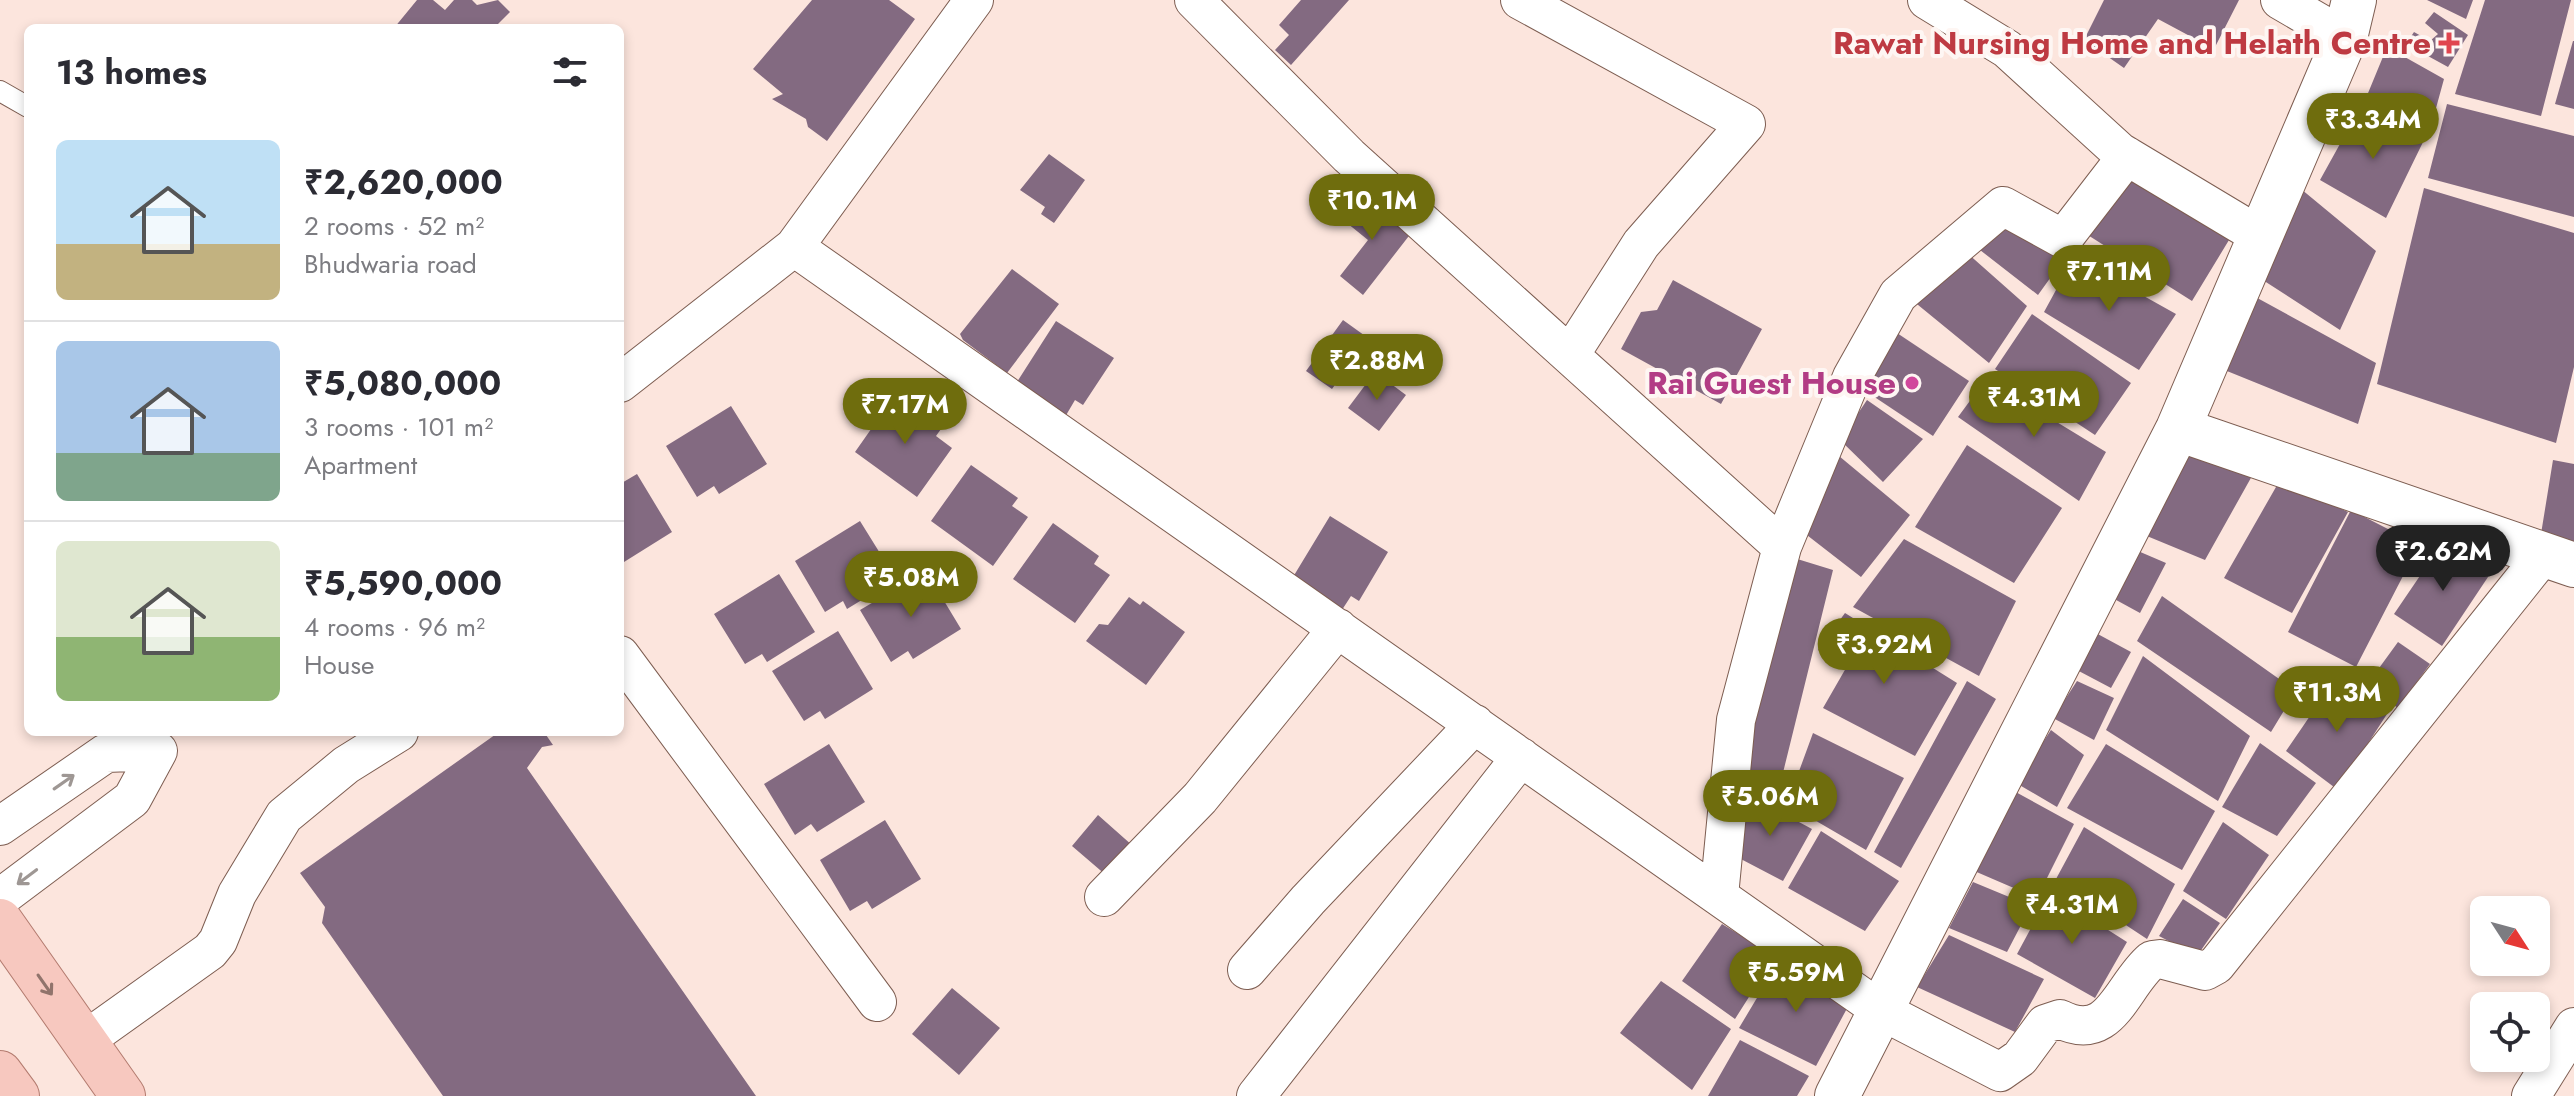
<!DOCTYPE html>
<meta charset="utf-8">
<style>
:root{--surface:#fff;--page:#f2f2f3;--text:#2b2b33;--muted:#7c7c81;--line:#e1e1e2;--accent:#6f6d0d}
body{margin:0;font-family:Jost,sans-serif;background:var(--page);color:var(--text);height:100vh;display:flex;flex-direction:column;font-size:30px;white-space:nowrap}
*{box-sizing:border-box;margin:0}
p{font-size:26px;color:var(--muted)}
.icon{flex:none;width:44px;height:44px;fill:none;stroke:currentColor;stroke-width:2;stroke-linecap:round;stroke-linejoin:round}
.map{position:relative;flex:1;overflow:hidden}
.side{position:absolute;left:24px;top:24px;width:600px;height:712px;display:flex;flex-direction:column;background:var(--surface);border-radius:12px;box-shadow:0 4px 12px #0003}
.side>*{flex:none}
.needle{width:52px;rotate:126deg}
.fabs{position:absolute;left:2470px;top:896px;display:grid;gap:16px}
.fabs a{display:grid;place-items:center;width:80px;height:80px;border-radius:12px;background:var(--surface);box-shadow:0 4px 12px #0003;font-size:40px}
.price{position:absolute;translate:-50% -68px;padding:0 18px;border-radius:28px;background:var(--accent);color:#fff;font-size:26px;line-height:52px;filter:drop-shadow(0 2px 4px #0008)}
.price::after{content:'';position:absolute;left:50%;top:48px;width:24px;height:18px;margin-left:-12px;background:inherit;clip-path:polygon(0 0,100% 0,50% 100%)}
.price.selected{background:#222;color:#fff}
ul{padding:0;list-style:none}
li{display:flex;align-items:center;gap:24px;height:200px;padding:0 32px}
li+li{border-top:2px solid var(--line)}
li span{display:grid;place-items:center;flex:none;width:224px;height:160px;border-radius:12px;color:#555}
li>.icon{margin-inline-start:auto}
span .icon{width:96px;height:96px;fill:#fffc;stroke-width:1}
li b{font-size:34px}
h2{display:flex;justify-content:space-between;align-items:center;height:96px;padding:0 32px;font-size:34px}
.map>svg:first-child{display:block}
.building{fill:#836a81}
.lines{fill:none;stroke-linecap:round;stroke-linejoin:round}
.service-casing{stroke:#7d5d51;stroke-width:22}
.minor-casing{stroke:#7d5d51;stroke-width:40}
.tertiary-casing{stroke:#7d5d51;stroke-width:46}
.primary-casing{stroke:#b37b6f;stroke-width:46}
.service{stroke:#fff;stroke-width:20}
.minor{stroke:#fff;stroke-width:38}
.tertiary{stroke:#fff;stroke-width:44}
.primary{stroke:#f7c8bf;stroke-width:44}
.oneway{stroke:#9e9794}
.oneway2{stroke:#91746c}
.health-dot{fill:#e0444e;stroke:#fef6f3;stroke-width:3}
.hotel-dot{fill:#d1479c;stroke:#fef6f3;stroke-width:3}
.labels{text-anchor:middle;stroke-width:8;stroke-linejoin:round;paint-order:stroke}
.health-label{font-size:32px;font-weight:bold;fill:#be3a42;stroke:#fef6f3;text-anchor:end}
.hotel-label{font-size:32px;font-weight:bold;fill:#b23c85;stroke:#fef6f3;text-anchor:end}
</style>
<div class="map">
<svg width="2574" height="1096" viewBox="0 0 2574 1096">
<rect width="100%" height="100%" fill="#fce5dd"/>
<!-- building -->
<path class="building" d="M417 0H433L445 10 454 0H472L477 5 498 0 510 12 494 28H394Z
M812 0H889L915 19 827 141 808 127 806 119 772 99 783 94 753 69Z
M1301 0H1349L1291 65 1275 50 1289 35 1279 25Z
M2104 0H2239L2214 49 2158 19 2124 68 2084 40Z
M2427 0H2473L2466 19Z
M2485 0H2571L2541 116 2455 94Z
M2434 12 2468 35 2448 67 2406 44 2414 32 2430 41 2438 34 2425 23Z
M2573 41H2574V109L2555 104Z
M2387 47 2444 79 2430 130 2366 98Z
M2447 104 2574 136V217L2428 178Z
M2361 106 2424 140 2386 218 2320 180Z
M1049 154 1085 180 1054 223 1041 214 1045 207 1020 190Z
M2125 175 2229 240 2192 301 2083 232Z
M2424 188 2574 233V367L2556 443 2377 384Z
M2301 189 2376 251 2340 330 2255 275Z
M1362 193 1412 232 1363 295 1340 276 1368 240 1342 219Z
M2011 220 2066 256 2038 295 1980 250Z
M1966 252 2027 306 1989 363 1912 300Z
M2074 257 2176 314 2139 370 2044 312Z
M1012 269 1059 304 1007 373 963 340 960 334Z
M1673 280 1762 329 1721 404 1621 349 1641 312 1657 310Z
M2250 294 2376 363 2358 424 2222 369Z
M2032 314 2131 383 2095 435 1995 369Z
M1343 320 1368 338 1332 389 1306 371Z
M1056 321 1114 358 1083 405 1075 400 1065 417 1015 385Z
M1891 329 1969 381 1933 436 1855 384Z
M1375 372 1406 395 1379 431 1348 408Z
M1986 379 2106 452 2079 501 1958 417Z
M895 395 941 429 936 436 952 448 917 497 855 452Z
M1867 400 1923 439 1883 482 1840 440Z
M731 406 767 464 719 494 714 486 697 497 666 446Z
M2185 441 2252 476 2205 560 2142 534Z
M1967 445 2062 508 2014 583 1915 527Z
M1839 456 1910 515 1861 577 1803 532Z
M2553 460 2574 464V545L2541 534Z
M971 465 1018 498 1012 506 1028 517 993 566 931 521Z
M637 474 672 532 624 562 620 556V484Z
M2280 480 2348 512 2292 613 2224 578Z
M2351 510 2419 545 2356 667 2288 632Z
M1330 516 1388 552 1359 601 1351 596 1340 613 1290 582Z
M860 521 896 579 847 609 843 601 825 612 795 561Z
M1053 523 1099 556 1094 564 1110 575 1075 623 1013 579Z
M1904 539 2016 601 1979 676 1853 607Z
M2445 539 2492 571 2442 646 2394 614Z
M2131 548 2166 563 2140 613 2107 595Z
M1794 558 1833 570 1777 797 1738 779Z
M926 571 961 629 913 659 908 651 891 662 860 610Z
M779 574 815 632 767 662 762 654 745 664 714 614Z
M2162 596 2296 691 2271 732 2137 641Z
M1129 597 1140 605 1143 601 1185 632 1146 685 1086 641 1099 624 1108 625Z
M1845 613 1957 683 1915 756 1823 708 1846 668 1818 650Z
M838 631 873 689 825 719 820 711 804 721 772 671Z
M2094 632 2131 652 2111 688 2075 669Z
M2398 642 2430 664 2398 708 2366 686Z
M2143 656 2250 736 2218 801 2106 730Z
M2336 678 2387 714 2338 790 2286 751Z
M1967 681 1996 699 1901 868 1874 852Z
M2077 681 2114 698 2094 740 2053 718Z
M2051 730 2084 755 2057 807 2016 783Z
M499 732H544L553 745 542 747 527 768 756 1096H443L322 923 325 907 300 873Z
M1813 733 1904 778 1866 850 1787 804Z
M2260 743 2316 783 2277 836 2222 807Z
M829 744 865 802 817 832 811 824 795 835 764 784Z
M2106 744 2215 811 2182 870 2067 808Z
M2012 790 2074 824 2037 898 1972 870Z
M1745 793 1812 829 1783 881 1737 857Z
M1098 815 1133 846 1107 876 1072 846Z
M885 820 921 879 872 909 867 901 850 911 820 860Z
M2223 822 2269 855 2226 919 2183 891Z
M2084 827 2175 884 2147 939 2056 879Z
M1821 831 1899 881 1865 931 1788 888Z
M1973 882 2031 906 2007 952 1949 928Z
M2050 893 2127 942 2095 998 2017 954Z
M2183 899 2220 923 2197 956 2159 936Z
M1722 924 1775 956 1735 1019 1682 981Z
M1949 935 2044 979 2015 1032 1917 987Z
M1779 961 1851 1001 1816 1066 1739 1028Z
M1661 981 1731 1029 1692 1090 1620 1033Z
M952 988 1000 1028 959 1075 912 1034Z
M1740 1040 1809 1076 1797 1096H1708Z"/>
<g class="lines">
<defs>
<path id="service" d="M0 91 28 107"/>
<path id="minor" d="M1194 0 1349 156 1782 547 1736 720 1719 896
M1520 0 1746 124 1641 244 1570 355
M1927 0 2007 49 2120 152 2260 236
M2280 0 2345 38
M794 247 1882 1011 2000 1072 2020 1058 2045 1024 2060 1019C2111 1045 2121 986 2152 960L2160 959 2205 971 2216 965 2544 554
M620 383 794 247 974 0
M1782 547 1852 377 1898 295 2003 206 2063 239 2127 156
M620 655 877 1002
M0 826 106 753 158 751 132 799 0 898
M1104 897 1200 798 1338 628
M1247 970 1308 900 1475 724
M84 1041 210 951 218 941 237 894 284 816 346 765 399 732
M1256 1096 1521 757
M2531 1096 2574 1027"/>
<path id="tertiary" d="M2178 429 2574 565
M1837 1096 2178 429 2345 38 2354 0"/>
<path id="primary" d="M0 921 123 1096
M0 1073 17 1096"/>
</defs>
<!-- service casing -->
<use href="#service" class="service-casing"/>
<!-- minor casing -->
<use href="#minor" class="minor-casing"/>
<!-- tertiary casing -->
<use href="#tertiary" class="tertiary-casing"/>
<!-- primary casing -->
<use href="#primary" class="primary-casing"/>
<!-- service -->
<use href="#service" class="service"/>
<!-- minor -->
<use href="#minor" class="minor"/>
<!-- tertiary -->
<use href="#tertiary" class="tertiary"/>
<!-- primary -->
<use href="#primary" class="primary"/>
</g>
<!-- one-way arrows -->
<defs><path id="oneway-shaft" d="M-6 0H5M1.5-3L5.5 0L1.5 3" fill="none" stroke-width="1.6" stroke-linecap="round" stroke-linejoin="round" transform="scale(2)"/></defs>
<g class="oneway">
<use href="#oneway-shaft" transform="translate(64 782) rotate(-35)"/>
<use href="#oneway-shaft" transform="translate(27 877) rotate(143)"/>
</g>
<use class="oneway2" href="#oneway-shaft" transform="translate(45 985) rotate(55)"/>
<!-- markers -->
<path class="health-dot" d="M2445 31h8v8h8v8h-8v8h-8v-8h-8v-8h8z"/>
<circle class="hotel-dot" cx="1912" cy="383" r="8"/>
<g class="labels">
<!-- health labels -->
<g class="health-label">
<text x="2431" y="54">Rawat Nursing Home and Helath Centre</text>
</g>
<!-- hotel labels -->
<g class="hotel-label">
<text x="1896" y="394">Rai Guest House</text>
</g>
</g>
</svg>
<div class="fabs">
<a><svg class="needle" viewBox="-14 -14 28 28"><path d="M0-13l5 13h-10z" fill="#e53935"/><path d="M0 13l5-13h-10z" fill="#7c7c81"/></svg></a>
<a><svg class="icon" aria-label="locate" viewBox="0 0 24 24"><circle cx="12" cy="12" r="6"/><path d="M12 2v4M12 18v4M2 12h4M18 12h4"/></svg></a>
</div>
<b class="price" style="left:2373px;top:161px">₹3.34M</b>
<b class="price" style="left:1372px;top:242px">₹10.1M</b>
<b class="price" style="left:2109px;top:313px">₹7.11M</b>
<b class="price" style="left:1377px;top:402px">₹2.88M</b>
<b class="price" style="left:2034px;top:439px">₹4.31M</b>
<b class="price" style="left:905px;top:446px">₹7.17M</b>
<b class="price selected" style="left:2443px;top:593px">₹2.62M</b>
<b class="price" style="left:911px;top:619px">₹5.08M</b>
<b class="price" style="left:1884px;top:686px">₹3.92M</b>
<b class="price" style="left:2337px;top:734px">₹11.3M</b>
<b class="price" style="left:1770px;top:838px">₹5.06M</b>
<b class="price" style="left:2072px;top:946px">₹4.31M</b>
<b class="price" style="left:1796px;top:1014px">₹5.59M</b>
<section class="side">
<h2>13 homes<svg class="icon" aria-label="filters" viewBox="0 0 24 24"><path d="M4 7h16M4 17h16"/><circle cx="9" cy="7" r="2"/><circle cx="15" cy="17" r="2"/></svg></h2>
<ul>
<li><span style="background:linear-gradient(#bfe0f5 65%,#c2b280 0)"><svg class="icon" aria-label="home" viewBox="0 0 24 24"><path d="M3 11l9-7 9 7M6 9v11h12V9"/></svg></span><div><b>₹2,620,000</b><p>2 rooms · 52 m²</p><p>Bhudwaria road</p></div></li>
<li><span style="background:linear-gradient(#a9c7e8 70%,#7fa58c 0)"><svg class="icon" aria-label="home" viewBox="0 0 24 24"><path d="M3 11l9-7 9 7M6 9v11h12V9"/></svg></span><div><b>₹5,080,000</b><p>3 rooms · 101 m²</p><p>Apartment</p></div></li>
<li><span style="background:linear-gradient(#dfe7d0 60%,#8fb573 0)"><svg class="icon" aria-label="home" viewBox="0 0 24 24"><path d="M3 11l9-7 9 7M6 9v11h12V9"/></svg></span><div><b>₹5,590,000</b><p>4 rooms · 96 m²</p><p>House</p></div></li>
</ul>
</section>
</div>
